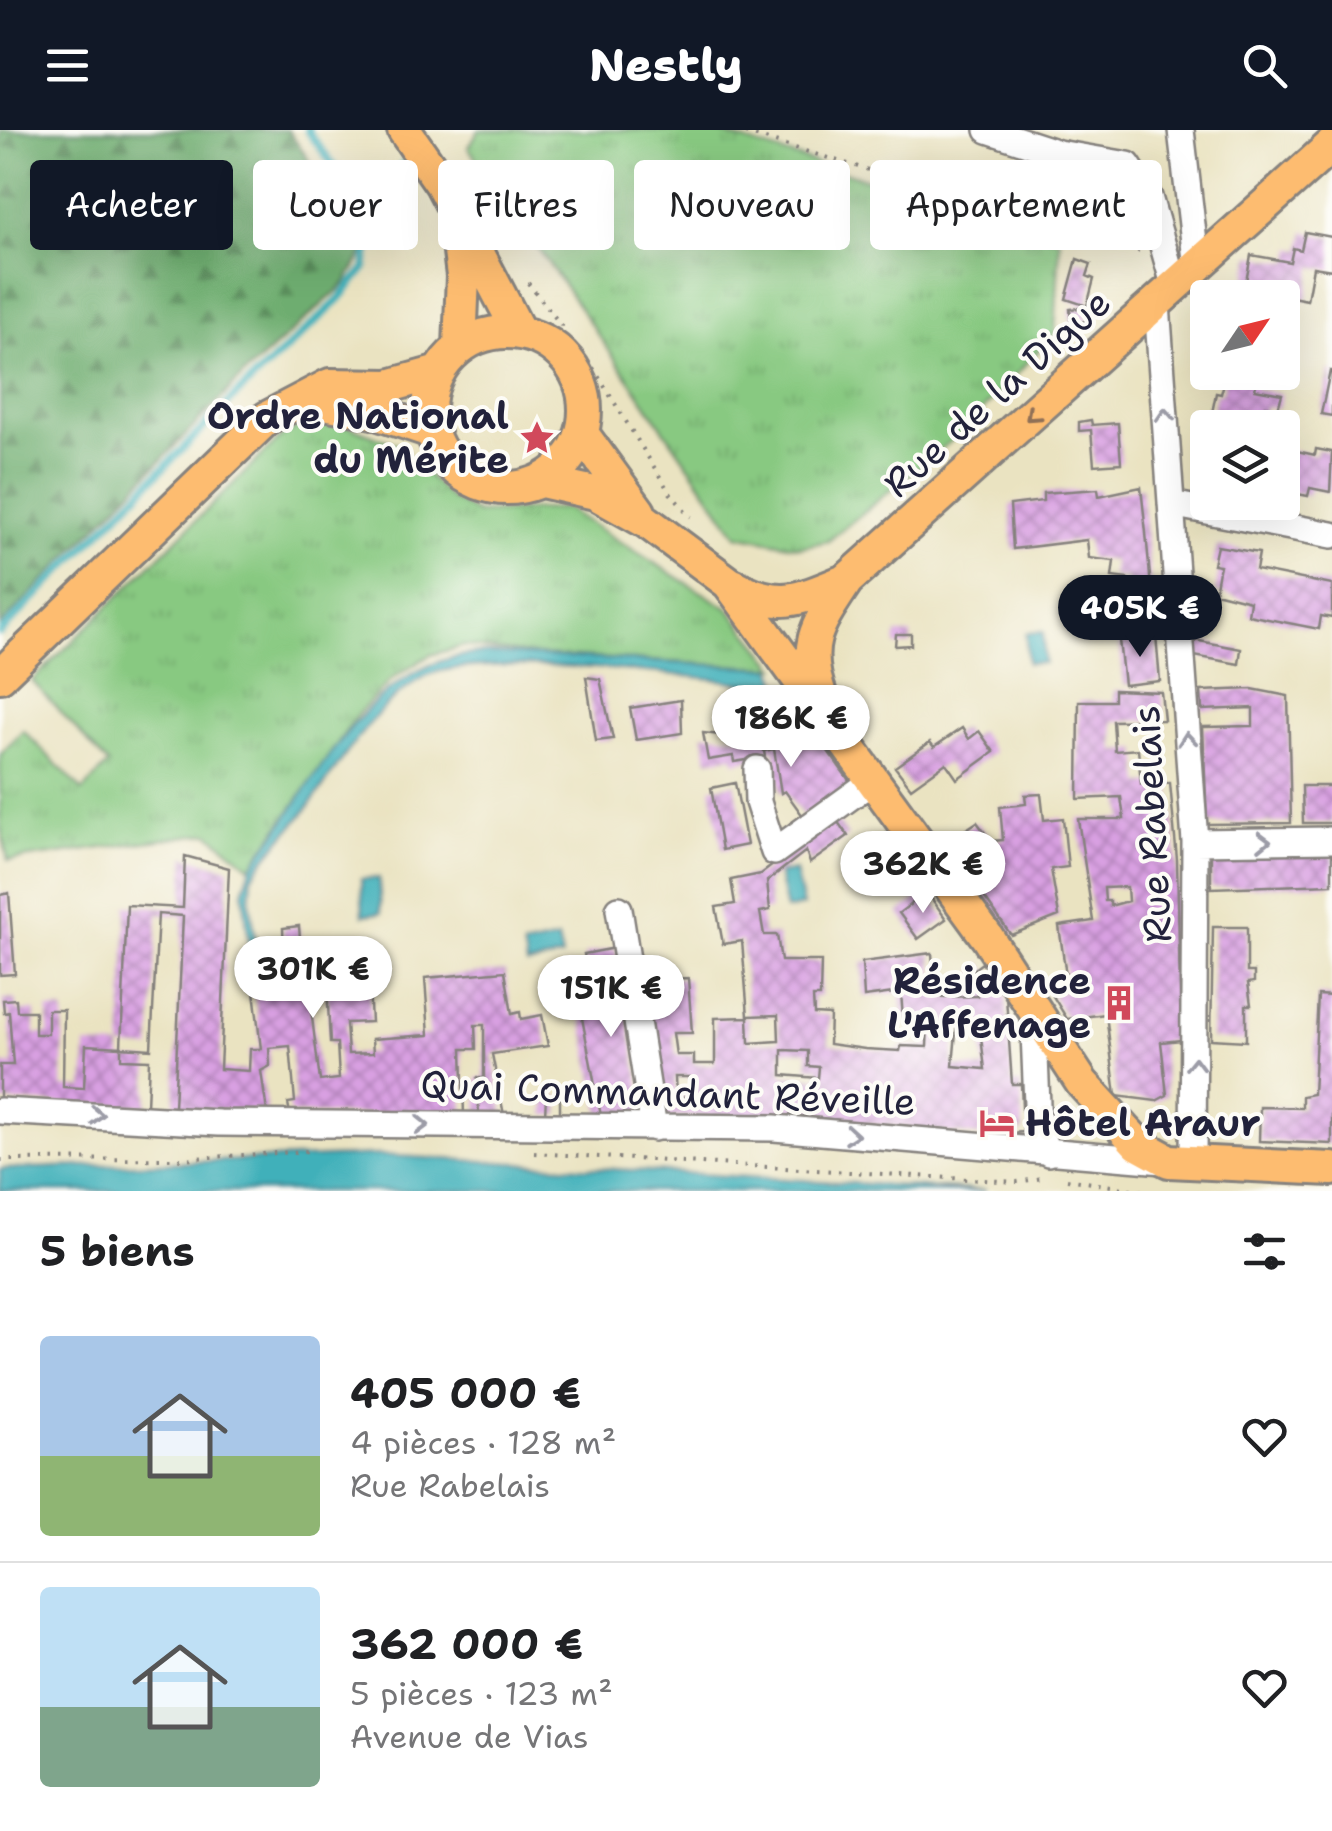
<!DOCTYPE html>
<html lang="fr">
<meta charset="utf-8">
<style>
:root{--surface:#fff;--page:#f2f2f2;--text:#202124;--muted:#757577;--line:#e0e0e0;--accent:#111827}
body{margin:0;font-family:"Shantell Sans",sans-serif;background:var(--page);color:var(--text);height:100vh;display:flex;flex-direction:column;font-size:38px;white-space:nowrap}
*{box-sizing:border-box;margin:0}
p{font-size:32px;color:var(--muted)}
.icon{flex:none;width:55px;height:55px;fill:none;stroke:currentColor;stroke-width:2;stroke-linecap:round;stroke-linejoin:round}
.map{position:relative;height:1061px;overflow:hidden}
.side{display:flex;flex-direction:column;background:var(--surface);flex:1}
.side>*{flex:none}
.guide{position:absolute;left:30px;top:30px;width:1272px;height:90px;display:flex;gap:20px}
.needle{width:65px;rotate:55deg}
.buttons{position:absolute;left:1190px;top:150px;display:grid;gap:20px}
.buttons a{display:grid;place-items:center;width:110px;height:110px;border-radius:10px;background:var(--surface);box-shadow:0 10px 40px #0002;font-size:50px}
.price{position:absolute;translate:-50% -85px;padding:0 22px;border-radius:35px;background:#fff;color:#222;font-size:32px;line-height:65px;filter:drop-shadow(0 2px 5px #0008)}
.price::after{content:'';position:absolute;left:50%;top:60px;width:30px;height:22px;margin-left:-15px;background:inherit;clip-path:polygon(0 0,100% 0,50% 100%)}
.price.current{background:var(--accent);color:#fff}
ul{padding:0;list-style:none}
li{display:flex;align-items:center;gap:30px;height:250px;padding:0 40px}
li+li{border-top:2px solid var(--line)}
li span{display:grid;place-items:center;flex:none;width:280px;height:200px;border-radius:10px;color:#555}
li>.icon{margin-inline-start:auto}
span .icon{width:120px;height:120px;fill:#fffc;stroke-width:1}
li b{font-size:42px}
h2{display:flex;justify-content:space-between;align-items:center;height:120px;padding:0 40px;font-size:42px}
.chip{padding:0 35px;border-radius:10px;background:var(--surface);box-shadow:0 10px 40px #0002;font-size:35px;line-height:90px}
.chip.current{background:var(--accent);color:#fff}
header{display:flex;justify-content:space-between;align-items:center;height:130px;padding:0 40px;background:var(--accent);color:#fff;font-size:45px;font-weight:800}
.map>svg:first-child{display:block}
.grass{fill:url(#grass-tufts);stroke:#55765e;stroke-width:2.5}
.forest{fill:url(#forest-firs);stroke:#486855;stroke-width:2.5}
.water{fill:#40b0ba;stroke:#31697a;stroke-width:2.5}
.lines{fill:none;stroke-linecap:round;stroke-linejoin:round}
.stream{stroke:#40b0ba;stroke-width:8}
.building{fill:url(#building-cross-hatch);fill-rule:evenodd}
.minor-casing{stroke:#86827e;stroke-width:30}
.major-casing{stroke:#86827e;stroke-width:38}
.path{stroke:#86827e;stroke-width:4;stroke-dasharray:2.5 8;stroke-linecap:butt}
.minor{stroke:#fff;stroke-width:25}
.major{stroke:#fdbc70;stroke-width:32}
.oneway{stroke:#906f56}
.oneway2{stroke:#9c9ca7}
.labels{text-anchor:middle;stroke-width:8;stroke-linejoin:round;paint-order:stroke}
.street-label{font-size:38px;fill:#22223b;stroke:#fdfcf7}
.poi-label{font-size:38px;font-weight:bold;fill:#22223b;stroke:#fdfcf7;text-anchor:end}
</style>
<header><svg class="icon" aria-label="menu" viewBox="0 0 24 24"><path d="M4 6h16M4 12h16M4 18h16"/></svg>Nestly<svg class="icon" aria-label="search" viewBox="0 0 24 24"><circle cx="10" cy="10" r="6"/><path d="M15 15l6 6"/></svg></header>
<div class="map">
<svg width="1332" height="1061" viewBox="0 0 1332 1061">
<defs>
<pattern id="grass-tufts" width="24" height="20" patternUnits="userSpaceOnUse" patternTransform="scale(2.5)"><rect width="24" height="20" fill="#88c981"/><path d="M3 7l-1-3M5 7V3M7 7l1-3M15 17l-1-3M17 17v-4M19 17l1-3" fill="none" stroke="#75ac70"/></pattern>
<pattern id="forest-firs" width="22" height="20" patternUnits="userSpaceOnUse" patternTransform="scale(2.5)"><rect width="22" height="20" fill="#6ead6f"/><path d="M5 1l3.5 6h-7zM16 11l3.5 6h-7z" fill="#5a8c5c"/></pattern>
<pattern id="building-cross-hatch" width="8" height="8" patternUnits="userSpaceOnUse" patternTransform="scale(2.5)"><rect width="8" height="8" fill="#d9a0e2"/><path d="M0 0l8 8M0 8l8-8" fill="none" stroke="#b082b8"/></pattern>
</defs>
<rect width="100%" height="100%" fill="#fdfcf7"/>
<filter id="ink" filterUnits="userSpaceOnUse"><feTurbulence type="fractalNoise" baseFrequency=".01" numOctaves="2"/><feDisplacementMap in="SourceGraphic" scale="20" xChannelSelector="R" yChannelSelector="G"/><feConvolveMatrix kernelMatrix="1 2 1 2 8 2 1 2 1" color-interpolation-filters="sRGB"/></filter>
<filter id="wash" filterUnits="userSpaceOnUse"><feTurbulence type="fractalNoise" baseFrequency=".0048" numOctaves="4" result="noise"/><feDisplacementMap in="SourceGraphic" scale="40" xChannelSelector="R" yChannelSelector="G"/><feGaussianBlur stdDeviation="2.25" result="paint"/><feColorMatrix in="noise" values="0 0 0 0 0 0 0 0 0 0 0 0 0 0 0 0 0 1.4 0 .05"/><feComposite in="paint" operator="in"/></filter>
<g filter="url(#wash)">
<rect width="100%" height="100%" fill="#eae3c1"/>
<!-- grass -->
<path class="grass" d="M479 0H710L1060 110 1055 203 963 301 828 411 800 417 737 405 468 17Z
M343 294 399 315 450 368 477 383 565 378 729 479 777 538 538 525 464 516 430 525 392 549 358 584 251 737 209 703 8 731 0 694V625L23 600 83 661 108 634 32 551 281 307 300 296Z"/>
<!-- forest -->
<path class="forest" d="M0 0H288L368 116 345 154 244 245 0 496Z"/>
<!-- water -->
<path class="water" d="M1043 502 1044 533H1027L1026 503Z
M488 523 773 538 782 560C721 546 475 521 426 546 369 576 339 640 300 688 284 707 265 726 252 747L250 771 263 860 254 861 243 761 251 737C317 655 368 524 488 523Z
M795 741 803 776 786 780 778 744Z
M379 748 381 783 363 785 361 749Z
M558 809 562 827 527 835 523 817Z
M379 1025 986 1061H0V1039Z"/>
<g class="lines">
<!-- stream -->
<path class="stream" d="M362 74 411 26
M0 503 233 268 337 172 365 138 371 106 362 74 307 0"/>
</g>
<g id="blocks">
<!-- building -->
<path class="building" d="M1305 102 1332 107V140L1313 137 1307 170 1277 164V168H1243L1251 125 1290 132 1293 118 1301 120Z
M1077 129 1091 134 1087 146 1094 149 1087 176 1066 169Z
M1087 177 1088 191 1071 193 1070 179Z
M1330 241H1332V286L1321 284Z
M1218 242H1259L1255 259 1282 264 1278 279 1265 276 1261 293 1212 283 1216 263 1221 264 1224 253 1216 251Z
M1091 290 1092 295 1118 293 1121 333 1094 335 1091 300 1079 301V292Z
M1288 319 1315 325 1316 319 1332 322 1330 362 1310 358 1308 366 1282 361Z
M1141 357 1146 403 1155 501 1123 497 1128 449 1112 447 1114 431 1089 428 1087 410 1013 419 1010 375 1043 371V363L1098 359 1099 366Z
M1217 416 1259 423 1256 440 1332 455V488L1321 486 1319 499 1248 485 1250 471 1215 462 1220 435 1213 434Z
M896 504H911V515L895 516Z
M1156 506 1160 551 1124 555 1119 510Z
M1194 510 1241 519 1239 534 1194 526Z
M586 547 600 549 613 609 596 611Z
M1252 559 1288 566 1291 693 1207 694 1203 597 1253 596V578L1202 580 1201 561Z
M1114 560 1161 562 1164 590 1113 591 1115 621 1138 619 1141 654 1170 653 1177 730 1181 910 1161 912 1167 965 1156 971 1116 966 1106 884 1067 889 1051 863 1068 860 1059 796 1093 791 1078 689H1124L1121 667 1078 669 1079 571H1114ZM1127 757 1128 771 1110 776V771H1105L1104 758Z
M681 570 682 603 636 610 630 578Z
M962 598 969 609 979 601 994 622 957 649 946 633 911 658 895 637 930 612 934 617Z
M703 603 825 617 856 660 808 693 785 661 781 663 774 619 764 621 765 627 734 632 733 626 708 630Z
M735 653 747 715 722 720 711 658Z
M1302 656H1332V693H1303Z
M1041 664 1044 690 1063 688 1068 737 1051 739 1059 786 1011 805 946 713 977 692 991 711 1003 710 1000 677 1026 674 1025 665Z
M835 688 848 706 810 733 806 721 767 751 770 780 760 782 764 805H777L781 831H821L820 867H813L814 884 830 885 829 914 865 919 900 921 901 916 927 917 928 891 903 889 901 862 864 867 862 832 932 823 934 853 942 852 943 867 977 866 974 839 982 833 1006 867 1012 954H1021L1023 1002 1012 1003V1010L795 985 661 988 635 851 688 848 692 903H673L676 925H694V934H715V888L748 887 749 913 779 911 778 885 748 886 742 811 723 814 716 777 735 774 731 750 761 744ZM957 891H979L985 939 953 936ZM782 920 808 921V936L819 937 818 948 782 945ZM675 947H690V967H676Z
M1332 723V754L1211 758V724Z
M185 726 229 738 220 939 249 941 250 919H261L254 861 263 860 258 825 284 823 283 798 299 796 301 821H367L371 892 346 893 348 924 373 923 372 909 429 905 425 848 505 841 512 884 520 882 521 889 542 885 548 916 492 924 504 985H479L477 948H484V895H475L476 919H462L464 985 290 984 288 973 295 972 290 916 269 918 270 936 261 941 267 982 174 978 183 786 158 784 151 919 121 917 127 775 183 778ZM327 855 330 913H337L339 949 320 951 308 856Z
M927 762 946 789 918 809 899 783Z
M9 763 15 844 0 845V765Z
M1213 797H1247V842H1254V852L1248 853 1251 875H1246V911L1211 909Z
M615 818 646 987 601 986 582 888 595 886 584 824Z
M1318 865 1332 866V1014L1259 1011 1260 977 1302 978V966L1313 964Z
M16 869 17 881H35V904H48V880H64L63 957 84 958 86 915 121 917V929L149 930 147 976 0 972V935H13L9 882 4 883 3 870Z
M546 966 560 967V985H545Z"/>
</g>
</g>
<g filter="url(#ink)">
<use href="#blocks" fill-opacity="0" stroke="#86827e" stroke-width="2.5"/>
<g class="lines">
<defs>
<path id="minor" d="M988 0 1058 23 1128 35 1149 67 1175 158
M1181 0 1197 138
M1157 174 1195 712 1193 1031
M1171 374 1332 405
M757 639 758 672 774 722 875 649
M1195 712 1332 710
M619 779 654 998
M1033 878 1038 999 1048 1023
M0 981 219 993 774 998 1163 1031"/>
<path id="major" d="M404 0 441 53 519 202
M458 105 463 146 460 216
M429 280a78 78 0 1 1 156 0a78 78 0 1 1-156 0Z
M313 271 373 282 431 301
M583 305 639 382
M541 351 595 363 647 392 729 453 987 807 1082 953 1138 1014 1169 1031 1332 1039
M733 455C779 481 801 469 847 450
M0 546 267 288 330 255 389 256 439 242
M821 567C801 514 818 494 847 450L1332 15"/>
</defs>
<!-- minor casing -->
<use href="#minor" class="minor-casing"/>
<!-- major casing -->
<use href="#major" class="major-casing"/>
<!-- path -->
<path class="path" d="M735 0 1139 121
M528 153 561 195 559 221
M573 238 592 236 670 363 691 387
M534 1023 1017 1052 1043 1048
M0 1030 179 1029 310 1021
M1067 1049 1143 1061"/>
<!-- minor -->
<use href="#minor" class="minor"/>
<!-- major -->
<use href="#major" class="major"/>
</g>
<!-- one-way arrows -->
<defs><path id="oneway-chevron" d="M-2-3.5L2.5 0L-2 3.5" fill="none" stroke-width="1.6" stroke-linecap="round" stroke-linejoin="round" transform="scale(2.5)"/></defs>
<use class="oneway" href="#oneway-chevron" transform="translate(1032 285) rotate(138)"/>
<g class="oneway2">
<use href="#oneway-chevron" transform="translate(1165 285) rotate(-94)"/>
<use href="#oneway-chevron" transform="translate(1187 609) rotate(-95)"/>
<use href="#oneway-chevron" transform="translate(1264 711) rotate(-1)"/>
<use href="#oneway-chevron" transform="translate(1195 934) rotate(-89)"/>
<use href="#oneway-chevron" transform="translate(97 985) rotate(2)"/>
<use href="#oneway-chevron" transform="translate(422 995) rotate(1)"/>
<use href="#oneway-chevron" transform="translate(852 1005) rotate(5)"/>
</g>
</g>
<!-- icons -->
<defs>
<symbol id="sight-bare" viewBox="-9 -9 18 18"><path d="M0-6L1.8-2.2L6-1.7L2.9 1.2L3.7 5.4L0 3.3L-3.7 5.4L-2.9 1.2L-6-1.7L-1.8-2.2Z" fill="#d1495b" stroke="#fdfcf7" stroke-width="2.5" paint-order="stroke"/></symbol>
<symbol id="building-bare" viewBox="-9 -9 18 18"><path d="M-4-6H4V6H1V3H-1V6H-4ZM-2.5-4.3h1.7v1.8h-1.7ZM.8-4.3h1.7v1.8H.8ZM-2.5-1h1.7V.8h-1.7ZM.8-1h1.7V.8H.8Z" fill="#d1495b" stroke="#fdfcf7" stroke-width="2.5" paint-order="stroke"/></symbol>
<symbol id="hotel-bare" viewBox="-9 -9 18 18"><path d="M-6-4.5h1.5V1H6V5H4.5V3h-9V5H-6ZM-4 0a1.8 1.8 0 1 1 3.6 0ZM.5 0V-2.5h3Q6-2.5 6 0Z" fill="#d1495b" stroke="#fdfcf7" stroke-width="2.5" paint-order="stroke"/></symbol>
</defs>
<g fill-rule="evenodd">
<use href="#sight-bare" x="512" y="283" width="50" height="50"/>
<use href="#building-bare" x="1094" y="848" width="50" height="50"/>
<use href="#hotel-bare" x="972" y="968" width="50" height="50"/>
</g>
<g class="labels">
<!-- street labels -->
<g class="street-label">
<text transform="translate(997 263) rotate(-42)" y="13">Rue de la Digue</text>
<text transform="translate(1152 694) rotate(-93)" y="13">Rue Rabelais</text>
<text transform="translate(668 963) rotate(2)" y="13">Quai Commandant Réveille</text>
</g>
<!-- poi labels -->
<g class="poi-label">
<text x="509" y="299">Ordre National<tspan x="509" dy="44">du Mérite</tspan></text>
<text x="1091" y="864">Résidence<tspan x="1091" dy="44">L'Affenage</tspan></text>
<text x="1025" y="1006" text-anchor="start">Hôtel Araur</text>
</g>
</g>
</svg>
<div class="buttons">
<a><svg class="needle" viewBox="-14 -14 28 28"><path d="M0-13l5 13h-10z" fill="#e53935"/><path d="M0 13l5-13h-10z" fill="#757577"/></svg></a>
<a><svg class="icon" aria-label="layers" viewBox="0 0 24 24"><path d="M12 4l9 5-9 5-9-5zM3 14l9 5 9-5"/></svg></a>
</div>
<b class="price current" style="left:1140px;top:530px">405K €</b>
<b class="price" style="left:791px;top:640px">186K €</b>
<b class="price" style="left:923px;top:786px">362K €</b>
<b class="price" style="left:313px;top:891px">301K €</b>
<b class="price" style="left:611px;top:910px">151K €</b>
<div class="guide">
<a class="chip current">Acheter</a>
<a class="chip">Louer</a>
<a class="chip">Filtres</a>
<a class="chip">Nouveau</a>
<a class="chip">Appartement</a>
</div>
</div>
<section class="side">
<h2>5 biens<svg class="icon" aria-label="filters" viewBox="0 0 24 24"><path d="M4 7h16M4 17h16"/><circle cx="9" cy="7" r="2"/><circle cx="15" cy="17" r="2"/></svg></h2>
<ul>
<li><span style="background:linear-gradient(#a9c7e8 60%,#8fb573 0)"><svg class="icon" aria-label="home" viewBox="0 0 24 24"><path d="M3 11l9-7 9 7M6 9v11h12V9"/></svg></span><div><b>405 000 €</b><p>4 pièces · 128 m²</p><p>Rue Rabelais</p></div><svg class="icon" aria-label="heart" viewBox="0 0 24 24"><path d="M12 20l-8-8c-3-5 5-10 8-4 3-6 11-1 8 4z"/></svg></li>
<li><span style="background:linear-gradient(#bfe0f5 60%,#7fa58c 0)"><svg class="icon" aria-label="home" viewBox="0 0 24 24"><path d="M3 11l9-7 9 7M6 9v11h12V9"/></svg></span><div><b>362 000 €</b><p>5 pièces · 123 m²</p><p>Avenue de Vias</p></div><svg class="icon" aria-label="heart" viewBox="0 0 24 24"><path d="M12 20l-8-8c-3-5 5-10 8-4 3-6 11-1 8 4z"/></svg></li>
</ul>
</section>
